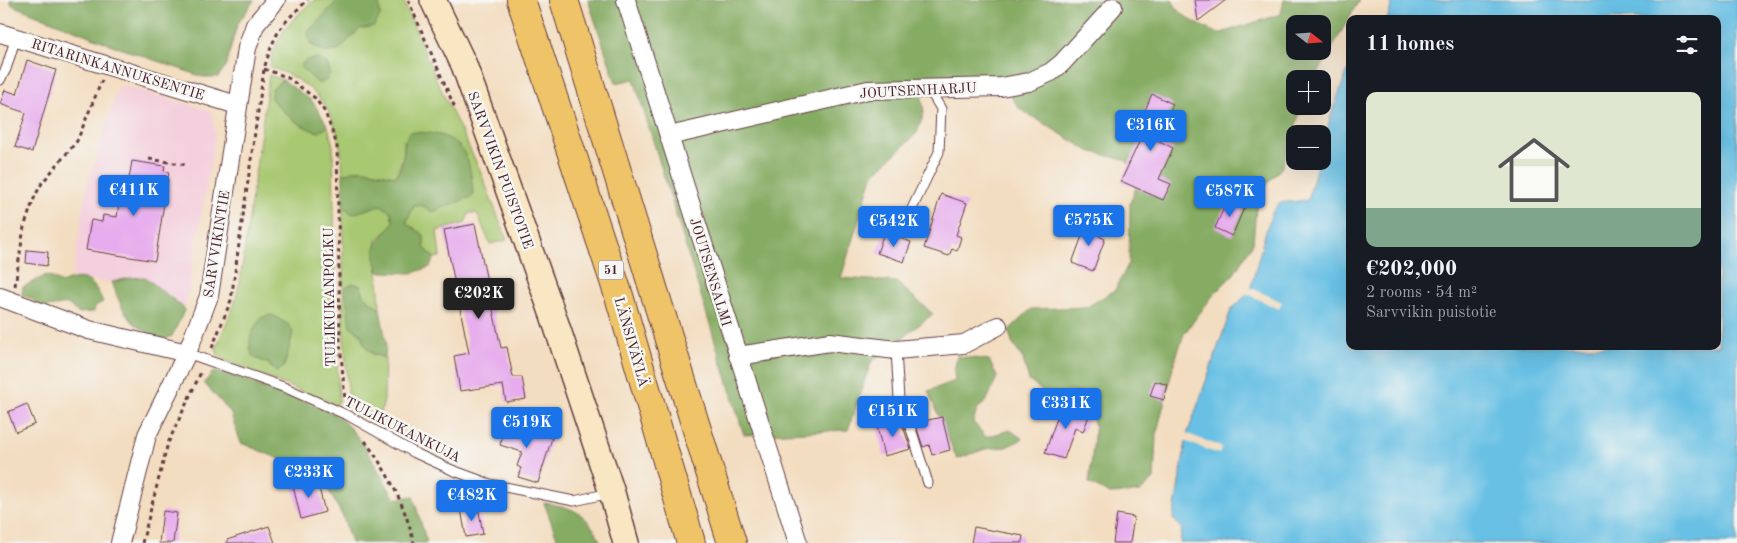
<!DOCTYPE html>
<meta charset="utf-8">
<style>
:root{--surface:#171b24;--page:#242831;--text:#f1f3f6;--muted:#9ea1a6;--line:#363941;--accent:#1a73e8}
body{margin:0;font-family:"Old Standard TT",serif;background:var(--page);color:var(--text);height:100vh;display:flex;flex-direction:column;font-size:19px;white-space:nowrap}
*{box-sizing:border-box;margin:0}
p{font-size:16px;color:var(--muted)}
.icon{flex:none;width:28px;height:28px;fill:none;stroke:currentColor;stroke-width:2;stroke-linecap:round;stroke-linejoin:round}
.map{position:relative;flex:1;overflow:hidden}
.panel{position:absolute;left:1346px;top:15px;width:375px;height:335px;display:flex;flex-direction:column;background:var(--surface);border-radius:10px;box-shadow:0 5px 20px #0002}
.panel>*{flex:none}
.needle{width:32px;rotate:107deg}
.buttons{position:absolute;left:1286px;top:15px;display:grid;gap:10px}
.buttons a{display:grid;place-items:center;width:45px;height:45px;border-radius:10px;background:var(--surface);box-shadow:0 5px 20px #0002;font-size:25px}
.price{position:absolute;translate:-50% -42px;padding:0 11px;border-radius:5px;background:var(--accent);color:#fff;font-size:16px;line-height:32px;filter:drop-shadow(0 1px 2px #0008)}
.price::after{content:'';position:absolute;left:50%;top:30px;width:15px;height:11px;margin-left:-8px;background:inherit;clip-path:polygon(0 0,100% 0,50% 100%)}
.price.selected{background:#222;color:#fff}
ul{padding:0;list-style:none}
li{display:grid;align-content:center;gap:10px;height:265px;padding:0 20px}
li+li{border-top:1px solid var(--line)}
li span{display:grid;place-items:center;height:155px;border-radius:10px;color:#555}
li>.icon{margin-inline-start:auto}
span .icon{width:90px;height:90px;fill:#fffc;stroke-width:1}
li b{font-size:21px}
h2{display:flex;justify-content:space-between;align-items:center;height:60px;padding:0 20px;font-size:21px}
.map>svg:first-child{display:block}
.built{fill:#f4cfdd}
.green{fill:#a8c871;stroke:#79744e;fill-rule:evenodd}
.forest{fill:#86ac63;stroke:#686647;fill-rule:evenodd}
.water{fill:#67c0e4;stroke:#587088}
.pier{fill:#f3ddc0}
.building{fill:#e7aced}
.lines{fill:none;stroke-linecap:round;stroke-linejoin:round}
.service-casing{stroke:#633c41;stroke-width:11}
.minor-casing{stroke:#633c41;stroke-width:20}
.secondary-casing{stroke:#633c41;stroke-width:28}
.motorway-casing{stroke:#633c41;stroke-width:30}
.path{stroke:#633c41;stroke-width:3;stroke-dasharray:4 4;stroke-linecap:butt}
.service{stroke:#fff;stroke-width:9}
.minor{stroke:#fff;stroke-width:18}
.secondary{stroke:#f9e7c3;stroke-width:25}
.motorway{stroke:#efc469;stroke-width:28}
.labels{text-anchor:middle;stroke-width:5;stroke-linejoin:round;paint-order:stroke}
.shield{fill:#f6f6f2;stroke:#7e6067;stroke-width:1}
.shield-label{font-size:12px;font-weight:bold;fill:#4a1f2b}
.street-label{font-size:14px;fill:#4a1f2b;stroke:#f6f6f2}
</style>
<div class="map">
<svg width="1737" height="543" viewBox="0 0 1737 543">
<rect width="100%" height="100%" fill="#f6f6f2"/>
<filter id="ink" filterUnits="userSpaceOnUse"><feTurbulence type="fractalNoise" baseFrequency=".02" numOctaves="2"/><feDisplacementMap in="SourceGraphic" scale="10" xChannelSelector="R" yChannelSelector="G"/><feConvolveMatrix kernelMatrix="1 2 1 2 8 2 1 2 1" color-interpolation-filters="sRGB"/></filter>
<filter id="wash" filterUnits="userSpaceOnUse"><feTurbulence type="fractalNoise" baseFrequency=".0096" numOctaves="4" result="noise"/><feDisplacementMap in="SourceGraphic" scale="20" xChannelSelector="R" yChannelSelector="G"/><feGaussianBlur stdDeviation="1.12" result="paint"/><feColorMatrix in="noise" values="0 0 0 0 0 0 0 0 0 0 0 0 0 0 0 0 0 1.4 0 .05"/><feComposite in="paint" operator="in"/></filter>
<g filter="url(#wash)">
<rect width="100%" height="100%" fill="#f3ddc0"/>
<!-- built -->
<path class="built" d="M119 85 208 110 212 114 215 136 185 309 170 296 130 278 112 282 72 278 87 186Z"/>
<!-- green -->
<path class="green" d="M314 0H338L308 32 338 51 359 29 380 16 379 0H403L436 79 479 168 507 240 490 244 477 213H469L465 223 437 231 440 257 434 258 424 247 417 230 406 223 414 206 422 205 404 140V154L396 176C376 174 361 164 343 175 340 120 325 86 270 67 274 37 292 19 314 0Z
M269 75 283 80 278 83 271 98C283 113 301 128 319 132L328 126 333 146 336 342 339 402 335 405 224 360 218 355 216 348 234 305 240 282ZM293 332 284 367 272 369 269 364 253 357Z
M381 205 391 212 393 222 388 230 377 240C376 263 379 285 380 309L365 297 350 326 361 334 372 354 385 358 384 400 381 412C368 419 355 419 349 404L343 324V206L353 213Z"/>
<!-- forest -->
<path class="forest" d="M10 0H254L237 25 226 66 218 77H203L117 47 12 5Z
M338 0H379L380 16 374 26 359 29 338 51 325 52 310 44 308 32Z
M588 0H1172C1180 18 1201 25 1218 34L1281 14 1284 0H1359L1315 79H1295V106H1302L1282 167 1266 185 1256 209 1253 243 1234 274 1214 294 1184 334 1174 363 1156 436 1154 479 1140 492 1110 494 1089 483 1095 428 1087 394 1070 391 1049 396 1029 381 1023 359 1012 343 1009 330 1031 309 1087 307 1115 290 1129 263 1130 203 1141 175 1125 160 1089 151 1020 109 998 78 919 77 924 113 917 133 872 176 841 278 896 282 933 314 871 362 848 430 744 435 634 79 616 83ZM1295 24H1322V51H1295Z
M316 58 327 63 330 72 327 80 319 84 300 67 305 61Z
M283 80 312 101 328 126 319 132C301 128 283 113 271 98L272 89Z
M410 132C459 132 471 148 473 196L432 212 422 205 414 206 406 223 424 235V247L434 258 430 267 412 273 379 272C368 240 380 245 393 222L391 212 381 205 352 214 343 206V175C361 164 376 174 396 176 407 162 400 145 410 132Z
M47 275 62 283C84 272 94 281 103 302L95 306 94 312 78 313 68 304 40 308 32 299 22 295 23 287Z
M145 277 185 309 172 336 162 340C129 324 124 316 112 282L130 278Z
M352 283 360 285 365 297 380 309 386 342 385 358C370 353 364 349 361 334L350 326 345 288Z
M272 315 289 325 293 332 284 367 276 372 269 364 253 357C246 341 252 330 262 317Z
M957 356 989 360 997 377 986 402 978 408 973 422 986 437 1010 430 1023 439 1006 447 985 449 957 459 928 391 955 381 954 372Z
M213 372C233 373 249 382 267 389 287 396 310 402 329 411 360 428 377 470 395 499L413 496 427 543H351L343 517 321 476 241 443 230 412 204 383Z
M544 503C575 507 588 514 601 543H559Z"/>
<!-- water -->
<path class="water" d="M1393 0H1737V543H1180L1182 528 1173 519 1187 435 1231 310 1250 291 1265 234 1272 213 1279 203 1308 200 1318 161H1322C1323 130 1336 102 1347 72L1350 70V346H1718V19H1387Z"/>
<!-- pier -->
<path class="pier" d="M1249 287 1282 302 1279 309 1246 293Z
M1185 433 1222 447 1219 454 1184 441Z"/>
<g id="blocks">
<!-- building -->
<path class="building" d="M1195 0H1226L1198 21Z
M27 60 56 70 32 152 15 147 26 113 0 104 5 90 17 94Z
M1152 94 1173 104 1157 140 1173 148 1159 179 1171 184 1163 200 1121 181 1147 125 1140 122Z
M132 161 165 166 164 171 169 172 155 261 86 250 91 220 102 222 103 215 117 217 120 196 126 197Z
M941 194 967 203 956 235 961 237 957 251 952 249 949 256 924 248Z
M1227 201 1244 208 1232 236 1215 228Z
M1088 220 1103 226 1099 236 1105 239 1093 271 1072 263Z
M475 224 501 348 507 347 513 377H522L526 399 506 402 503 385 460 391 454 356 469 353 444 230Z
M884 233 911 242 904 262 877 253Z
M27 250 48 252 47 266 26 263Z
M1155 381 1168 385 1164 400 1150 396Z
M1062 403 1090 413 1083 432 1075 428 1064 459 1045 453Z
M27 404 35 424 16 432 8 412Z
M942 417 950 450 932 455 929 445 923 447 915 423Z
M507 420 542 430 541 434 552 438 538 483 518 477 521 468 517 466 522 452 500 445Z
M901 421 911 449 884 456 877 426Z
M317 480 325 512 301 519 293 486Z
M478 506 483 534 466 537 461 509Z
M163 511 177 513 173 543H159Z
M1117 514 1134 517 1130 543H1113Z
M269 526 275 543H227V540Z
M974 527 1023 536 1022 543H971Z"/>
</g>
</g>
<g filter="url(#ink)">
<use href="#blocks" fill-opacity="0" stroke="#633c41" stroke-width="1"/>
<g class="lines">
<defs>
<path id="service" d="M0 80 6 69 16 37
M909 215 939 152 941 109 929 89
M896 350 899 399 912 432 928 483
M187 353 286 388 349 416 415 453 452 470 490 484 574 501 610 493"/>
<path id="minor" d="M626 0 798 543
M0 33 237 105
M669 136 868 90 1001 87 1029 82 1051 72 1062 63 1113 7
M0 297 89 330 187 353
M738 356 830 342 896 350 964 344 998 326
M120 543 147 435 187 353 209 296 247 48 255 25 276 0"/>
<path id="secondary" d="M433 0 464 65 553 315 612 493 626 543"/>
<path id="motorway" d="M521 0 619 296 691 543
M564 0 732 543"/>
</defs>
<!-- service casing -->
<use href="#service" class="service-casing"/>
<!-- minor casing -->
<use href="#minor" class="minor-casing"/>
<!-- secondary casing -->
<use href="#secondary" class="secondary-casing"/>
<!-- motorway casing -->
<use href="#motorway" class="motorway-casing"/>
<!-- path -->
<path class="path" d="M408 0 455 108
M264 69 287 77 315 98 325 112 337 145 340 342 345 400
M149 159 187 165
M15 286 24 227 35 196 42 183 77 141 102 80
M212 348 231 300 264 69C275 32 280 25 308 0
M365 441C388 472 405 505 414 543
M142 543 168 443 202 370"/>
<!-- service -->
<use href="#service" class="service"/>
<!-- minor -->
<use href="#minor" class="minor"/>
<!-- secondary -->
<use href="#secondary" class="secondary"/>
<!-- motorway -->
<use href="#motorway" class="motorway"/>
</g>
</g>
<g class="labels">
<!-- shield labels -->
<rect class="shield" x="598.5" y="260.5" width="25" height="19" rx="4"/>
<g class="shield-label">
<text x="611" y="274">51</text>
</g>
<!-- street labels -->
<g class="street-label">
<text transform="translate(118 69) rotate(17)" y="5">RITARINKANNUKSENTIE</text>
<text transform="translate(918 90) rotate(-3)" y="5">JOUTSENHARJU</text>
<text transform="translate(501 170) rotate(70)" y="5">SARVVIKIN PUISTOTIE</text>
<text transform="translate(216 244) rotate(-81)" y="5">SARVVIKINTIE</text>
<text transform="translate(711 272) rotate(73)" y="5">JOUTSENSALMI</text>
<text transform="translate(329 297) rotate(-91)" y="5">TULIKUKANPOLKU</text>
<text transform="translate(632 342) rotate(74)" y="5">LÄNSIVÄYLÄ</text>
<text transform="translate(403 429) rotate(27)" y="5">TULIKUKANKUJA</text>
</g>
</g>
</svg>
<div class="buttons">
<a><svg class="needle" viewBox="-14 -14 28 28"><path d="M0-13l5 13h-10z" fill="#e53935"/><path d="M0 13l5-13h-10z" fill="#9ea1a6"/></svg></a>
<a>+</a>
<a>−</a>
</div>
<b class="price" style="left:1151px;top:152px">€316K</b>
<b class="price" style="left:134px;top:217px">€411K</b>
<b class="price" style="left:1230px;top:218px">€587K</b>
<b class="price" style="left:1089px;top:247px">€575K</b>
<b class="price" style="left:894px;top:248px">€542K</b>
<b class="price selected" style="left:479px;top:320px">€202K</b>
<b class="price" style="left:1066px;top:430px">€331K</b>
<b class="price" style="left:893px;top:438px">€151K</b>
<b class="price" style="left:527px;top:449px">€519K</b>
<b class="price" style="left:309px;top:499px">€233K</b>
<b class="price" style="left:472px;top:522px">€482K</b>
<section class="panel">
<h2>11 homes<svg class="icon" aria-label="filters" viewBox="0 0 24 24"><path d="M4 7h16M4 17h16"/><circle cx="9" cy="7" r="2"/><circle cx="15" cy="17" r="2"/></svg></h2>
<ul>
<li><span style="background:linear-gradient(#dfe7d0 75%,#7fa58c 0)"><svg class="icon" aria-label="home" viewBox="0 0 24 24"><path d="M3 11l9-7 9 7M6 9v11h12V9"/></svg></span><div><b>€202,000</b><p>2 rooms · 54 m²</p><p>Sarvvikin puistotie</p></div></li>
</ul>
</section>
</div>
